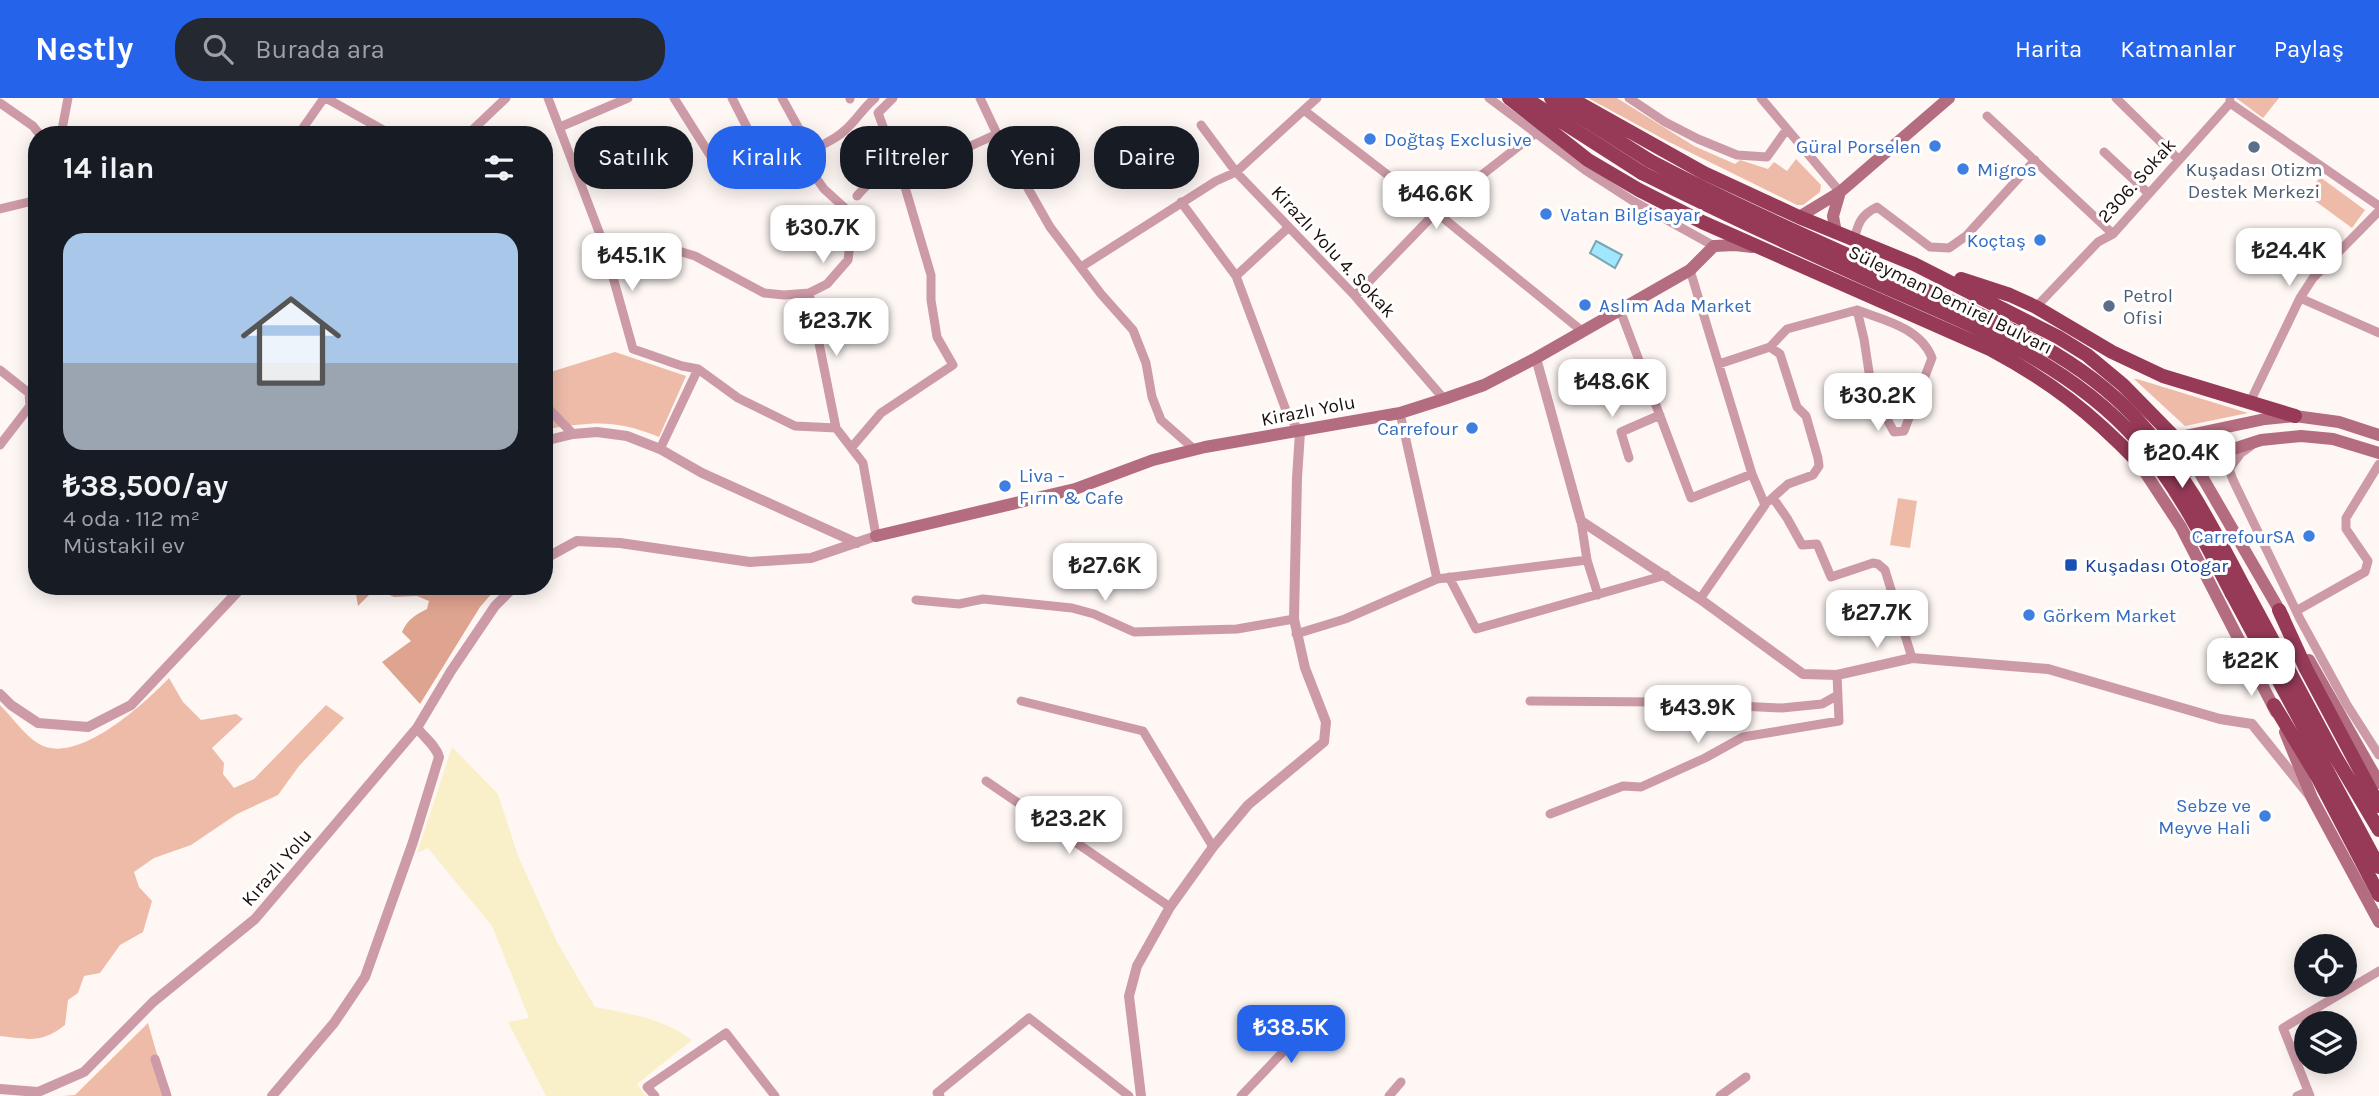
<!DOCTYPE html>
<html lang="tr">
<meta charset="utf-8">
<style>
:root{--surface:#171b24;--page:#242831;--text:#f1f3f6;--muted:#9ea1a6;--line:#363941;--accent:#2563eb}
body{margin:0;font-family:Karla,sans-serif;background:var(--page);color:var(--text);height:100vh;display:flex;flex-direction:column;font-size:26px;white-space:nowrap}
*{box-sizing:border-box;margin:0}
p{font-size:23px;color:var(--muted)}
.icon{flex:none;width:38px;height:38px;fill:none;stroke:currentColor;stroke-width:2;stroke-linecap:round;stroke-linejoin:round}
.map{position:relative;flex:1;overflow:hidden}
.side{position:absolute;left:28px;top:28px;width:525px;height:469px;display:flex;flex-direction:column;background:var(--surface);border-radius:28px;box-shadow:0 4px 18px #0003}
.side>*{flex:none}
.hud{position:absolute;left:574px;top:28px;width:665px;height:63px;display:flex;gap:14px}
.controls{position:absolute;left:2294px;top:836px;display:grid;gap:14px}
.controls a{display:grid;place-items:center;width:63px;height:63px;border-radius:50%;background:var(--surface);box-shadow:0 4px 18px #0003;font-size:35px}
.price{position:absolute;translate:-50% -60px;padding:0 16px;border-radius:14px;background:#fff;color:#222;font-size:23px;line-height:46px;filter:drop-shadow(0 2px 4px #0008)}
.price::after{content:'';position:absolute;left:50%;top:42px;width:21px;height:16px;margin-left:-10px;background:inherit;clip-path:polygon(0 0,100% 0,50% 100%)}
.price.selected{background:var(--accent);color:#fff}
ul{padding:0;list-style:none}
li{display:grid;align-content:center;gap:14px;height:371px;padding:0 35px}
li+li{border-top:2px solid var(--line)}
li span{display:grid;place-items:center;height:217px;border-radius:21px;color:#555}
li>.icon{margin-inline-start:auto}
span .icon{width:126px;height:126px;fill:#fffc;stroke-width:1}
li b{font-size:30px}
h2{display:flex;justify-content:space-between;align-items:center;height:84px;padding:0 35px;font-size:30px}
.chip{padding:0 24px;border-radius:28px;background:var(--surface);box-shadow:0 4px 18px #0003;font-size:24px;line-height:63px}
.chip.selected{background:var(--accent);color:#fff}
header{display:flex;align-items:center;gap:42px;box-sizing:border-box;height:98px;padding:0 35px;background:var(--accent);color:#fff}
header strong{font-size:33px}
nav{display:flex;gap:38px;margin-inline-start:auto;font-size:24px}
.search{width:490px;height:63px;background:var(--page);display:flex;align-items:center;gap:18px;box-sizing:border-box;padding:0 24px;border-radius:28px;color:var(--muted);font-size:26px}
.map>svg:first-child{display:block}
.green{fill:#eebba9}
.forest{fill:#dfa48f}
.sand{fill:#f9efc9}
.water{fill:#a0e7fd;stroke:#78a6b4;stroke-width:2}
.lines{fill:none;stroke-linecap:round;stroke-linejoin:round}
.minor{stroke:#cd9ba7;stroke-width:9}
.tertiary{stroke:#cd9ba7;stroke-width:10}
.secondary{stroke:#b46d80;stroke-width:12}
.trunk{stroke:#963a58;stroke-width:14}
.trunk-bridge{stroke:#963a58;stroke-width:14}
.shop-dot{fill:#3f7fe0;stroke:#fff;stroke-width:2.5}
.service-dot{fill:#5c6f8a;stroke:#fff;stroke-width:2.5}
.transit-dot{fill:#1a4fb4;stroke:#fff;stroke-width:2.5}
.labels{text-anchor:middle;stroke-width:6;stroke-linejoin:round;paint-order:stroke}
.shop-label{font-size:19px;fill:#366cbe;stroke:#fff;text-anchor:start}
.service-label{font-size:19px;fill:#4e5e75;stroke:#fff}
.street-label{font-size:19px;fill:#1a0f0b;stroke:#fff}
.transit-label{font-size:19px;fill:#164399;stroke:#fff;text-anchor:start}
</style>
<header>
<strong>Nestly</strong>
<div class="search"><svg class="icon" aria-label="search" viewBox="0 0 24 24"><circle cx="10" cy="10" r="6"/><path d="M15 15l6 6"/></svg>Burada ara</div>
<nav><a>Harita</a><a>Katmanlar</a><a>Paylaş</a></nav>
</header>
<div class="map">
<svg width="2379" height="998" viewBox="0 0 2379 998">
<rect width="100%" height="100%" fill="#fef7f4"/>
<!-- green -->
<path class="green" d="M1588 0H1617L1694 48 1735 66 1740 62 1768 71 1774 64 1787 73 1796 61 1821 87 1820 94 1803 107H1797L1667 43Z
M2236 0H2279L2263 20Z
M2320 79 2365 112 2352 130 2307 97Z
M615 254 686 278 659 339C615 321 593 324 548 331L544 327V276Z
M2134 281H2137L2248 315 2185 328Z
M1898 400 1917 403 1910 450 1890 447Z
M169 580 183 604 201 622 236 616 243 621 212 650 224 665 223 676 234 690 254 681 326 607 344 620 299 668 278 697 237 716 191 747 154 760 134 774 139 789 152 803 143 834 120 847 100 875 84 878 78 895 68 902 65 927C41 946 28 941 0 938V607C12 619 25 638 39 646 77 668 144 606 169 580Z
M148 925 169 998H63L75 997Z"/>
<!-- forest -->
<path class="forest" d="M348 488H491L493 494 480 509 420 606 382 564 411 543 402 534C408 521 415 517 427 511L429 503 417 498 394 499 375 491 358 508 356 496Z"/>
<!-- sand -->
<path class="sand" d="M452 649 498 696 518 758 557 844 595 909C630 916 662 920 692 942L637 986 646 998H546L508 924 529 920 492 828 428 750 417 755Z"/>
<!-- water -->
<path class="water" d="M1596 143 1622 157 1615 170 1590 155Z"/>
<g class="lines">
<!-- minor -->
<path class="minor" d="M326 0 392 37
M548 0 604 147 633 251 682 268 698 271 738 300 795 328 836 330 863 365 876 438
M674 0 715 65
M732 0 763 61
M782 0 804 40
M850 0V1
M980 0 997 36 1050 129 1101 196 1133 232 1146 265 1152 299 1161 322 1195 352
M1489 0 1585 72 1633 103 1714 148
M1629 0 1665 24 1698 41 1737 57 1767 59 1787 31
M1761 0 1840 94
M2116 0 2178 61
M2230 2V5L2379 108
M0 5 33 28 40 37
M1305 13 1437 115 1582 233
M1987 18 2113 136
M1201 27 1236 74 1355 198 1444 301
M560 29 628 0
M61 37 68 0
M298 37 324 0
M467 37 506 0
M2104 54 2148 95
M857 98C872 80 879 78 902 79L997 36
M1181 104 1236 178 1287 315 1300 334
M0 111 37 102
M1854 142C1858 125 1861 117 1877 109L1930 149 1949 150 1966 138 2035 62
M604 147 623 146 672 151 695 158 764 195 784 197 809 195 827 186 848 162 851 139 846 111 824 91 804 63C812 48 832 45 844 33 856 23 863 10 875 0
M1081 169 1216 83 1236 74 1317 0
M1690 172 1752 376 1765 407 1700 501
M1236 178 1289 129
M809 195 836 330
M1355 198 1442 108 1537 34
M2300 200 2379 235
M2036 209 2098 144 2113 136 2230 5
M1620 212 1691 400 1752 376
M1719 266 1770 249 1787 231 1857 212 1864 241 1872 294 1894 334 1904 333 1932 260C1921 230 1884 222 1857 212
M0 272 29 295 30 308 0 347
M2250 304 2300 200 2313 180 2379 113
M544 306 573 336
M1400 315 1437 481 1587 462
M2251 348 2241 355 2229 371 2233 382 2300 521 2347 607 2379 657
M852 349 881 315 953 267 937 239 931 202V177L902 79 878 15 893 0
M660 351 698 271
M1629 360 1621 334 1660 317
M1773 400 1787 420 1802 447 1817 446 1831 479 1873 465 1878 466 1885 472 1912 560
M1769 403 1788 386 1813 377 1819 368 1818 360 1806 318 1797 309 1780 256 1770 249
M1581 423 1587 462 1598 497
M1449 479 1476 531 1666 477
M916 502 959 506 983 501 1072 510 1094 516 1134 534 1237 531 1294 521
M2296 513 2365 474 2368 463 2346 431V420L2379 366
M1296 536 1345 521 1437 481
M1021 603 1143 633 1213 749
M1530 603 1657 604 1782 610 1822 606 1838 597
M986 683 1170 809
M1550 716 1623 688 1641 689 1705 660 1743 639 1839 623 1837 577
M155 961 167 998
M655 998 647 989 726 935 775 998
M940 998 937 995 1029 920 1129 998
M1241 998 1320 915
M1389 998 1401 984
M1720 998 1746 979
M2297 998 2308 993
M2310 998 2283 930 2379 873"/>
<!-- tertiary -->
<path class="tertiary" d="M1536 260 1581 423 1700 501 1803 576 1837 577 1912 560 2048 571 2220 621 2252 626 2310 698
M544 343 573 336 597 334 627 338 660 351 702 375 857 445
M544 461 577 443 620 445 750 464 811 460 876 438
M0 596 11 607 38 625 88 629 131 607 243 488
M0 991 38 994 84 974 153 904 255 821 417 630 451 573 495 508 515 488
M272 998 334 925 365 879 413 744 439 659C436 648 424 639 417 630
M1141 998 1129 898 1137 868 1170 809 1213 749 1248 707 1324 644 1326 624 1305 570 1294 521 1297 380 1300 334"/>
<!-- secondary -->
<path class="secondary" d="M1799 119 1840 94 1949 0
M1836 135 1833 118 1840 94
M1714 148 1735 147 1752 149
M2175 340 2197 370 2284 520
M2173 379 2197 370 2227 353 2261 342 2301 338 2333 341 2379 355
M876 438 1075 391 1153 362 1205 349 1400 315 1444 301 1484 287 1536 260 1690 172 1714 148
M2309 562 2379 685
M2276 614 2181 429 2139 365 2143 357 2161 343 2265 321 2295 318 2339 324 2379 337
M2285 634 2312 700 2379 824"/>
<!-- trunk -->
<path class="trunk" d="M1509 0 1588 62 1639 92 1702 124 1990 251C2050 283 2091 315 2139 365
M1525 0 1642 75
M1551 0 1650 63
M1570 0 1704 75 1799 119 1914 166 2058 239 2087 257 2123 287 2175 340
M1961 181 2010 197 2036 209 2112 254 2163 278 2295 318
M2245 491 2335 658 2379 732
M2232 496 2379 769
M2279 512 2306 571 2379 708
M2274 607 2318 680 2379 797"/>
<!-- trunk-bridge -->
<path class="trunk-bridge" d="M1650 63C1734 107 1821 145 1908 184 1987 220 2073 253 2134 318 2182 369 2213 430 2245 491
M1642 75C1716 112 1791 147 1867 181 1963 224 2067 262 2138 343 2178 389 2204 442 2232 496"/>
</g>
<!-- markers -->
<g class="shop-dot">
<circle cx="1370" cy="41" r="7"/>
<circle cx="1935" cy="48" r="7"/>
<circle cx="1963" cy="71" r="7"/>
<circle cx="1546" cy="116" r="7"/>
<circle cx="2040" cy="142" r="7"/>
<circle cx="1585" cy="207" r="7"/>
<circle cx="1472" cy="330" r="7"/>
<circle cx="1005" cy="388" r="7"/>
<circle cx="2309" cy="438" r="7"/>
<circle cx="2029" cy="517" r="7"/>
<circle cx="2265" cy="718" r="7"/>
</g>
<g class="service-dot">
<circle cx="2254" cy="49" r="7"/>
<circle cx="2109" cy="208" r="7"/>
</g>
<rect class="transit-dot" x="2064" y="460" width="14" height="14" rx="3.5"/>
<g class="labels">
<!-- shop labels -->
<g class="shop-label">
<text x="1384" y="48">Doğtaş Exclusive</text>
<text x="1921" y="55" text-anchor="end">Güral Porselen</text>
<text x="1977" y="78">Migros</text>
<text x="1560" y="123">Vatan Bilgisayar</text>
<text x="2026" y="149" text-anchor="end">Koçtaş</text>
<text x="1599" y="214">Aslım Ada Market</text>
<text x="1458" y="337" text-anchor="end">Carrefour</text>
<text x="1019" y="384">Liva -<tspan x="1019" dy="22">Fırın &amp; Cafe</tspan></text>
<text x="2295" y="445" text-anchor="end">CarrefourSA</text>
<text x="2043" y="524">Görkem Market</text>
<text x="2251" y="714" text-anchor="end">Sebze ve<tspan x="2251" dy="22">Meyve Hali</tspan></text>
</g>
<!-- service labels -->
<g class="service-label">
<text x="2254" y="78">Kuşadası Otizm<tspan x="2254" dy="22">Destek Merkezi</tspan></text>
<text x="2123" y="204" text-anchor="start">Petrol<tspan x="2123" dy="22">Ofisi</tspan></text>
</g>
<!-- street labels -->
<g class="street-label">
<text transform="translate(2136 82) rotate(-48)" y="7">2306. Sokak</text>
<text transform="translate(1334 153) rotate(47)" y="7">Kirazlı Yolu 4. Sokak</text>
<text transform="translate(1951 201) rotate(26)" y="7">Süleyman Demirel Bulvarı</text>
<text transform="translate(1308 312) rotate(-11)" y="7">Kirazlı Yolu</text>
<text transform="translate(276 769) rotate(-49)" y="7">Kırazlı Yolu</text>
</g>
<!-- transit labels -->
<g class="transit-label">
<text x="2085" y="474">Kuşadası Otogar</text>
</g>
</g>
</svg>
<div class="controls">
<a><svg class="icon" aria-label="locate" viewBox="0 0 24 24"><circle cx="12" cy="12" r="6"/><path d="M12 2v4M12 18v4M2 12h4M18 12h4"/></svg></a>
<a><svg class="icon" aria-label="layers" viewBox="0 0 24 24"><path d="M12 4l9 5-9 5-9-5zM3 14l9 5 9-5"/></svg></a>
</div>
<b class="price" style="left:1436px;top:133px">₺46.6K</b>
<b class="price" style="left:823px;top:167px">₺30.7K</b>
<b class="price" style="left:2289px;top:190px">₺24.4K</b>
<b class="price" style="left:632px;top:195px">₺45.1K</b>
<b class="price" style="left:836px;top:260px">₺23.7K</b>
<b class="price" style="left:1612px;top:321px">₺48.6K</b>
<b class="price" style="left:1878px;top:335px">₺30.2K</b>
<b class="price" style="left:2182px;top:392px">₺20.4K</b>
<b class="price" style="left:1105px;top:505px">₺27.6K</b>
<b class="price" style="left:1877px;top:552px">₺27.7K</b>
<b class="price" style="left:2251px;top:600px">₺22K</b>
<b class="price" style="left:1698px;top:647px">₺43.9K</b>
<b class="price" style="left:1069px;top:758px">₺23.2K</b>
<b class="price selected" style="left:1291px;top:967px">₺38.5K</b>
<div class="hud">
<a class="chip">Satılık</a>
<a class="chip selected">Kiralık</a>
<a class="chip">Filtreler</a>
<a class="chip">Yeni</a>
<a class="chip">Daire</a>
</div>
<section class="side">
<h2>14 ilan<svg class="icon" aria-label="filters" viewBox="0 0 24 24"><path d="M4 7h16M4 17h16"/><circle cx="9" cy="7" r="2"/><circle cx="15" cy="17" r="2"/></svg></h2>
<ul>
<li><span style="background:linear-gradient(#a9c7e8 60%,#9aa5b1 0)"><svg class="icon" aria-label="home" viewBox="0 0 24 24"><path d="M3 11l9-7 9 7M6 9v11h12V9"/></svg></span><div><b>₺38,500/ay</b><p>4 oda · 112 m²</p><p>Müstakil ev</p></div></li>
</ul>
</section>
</div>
